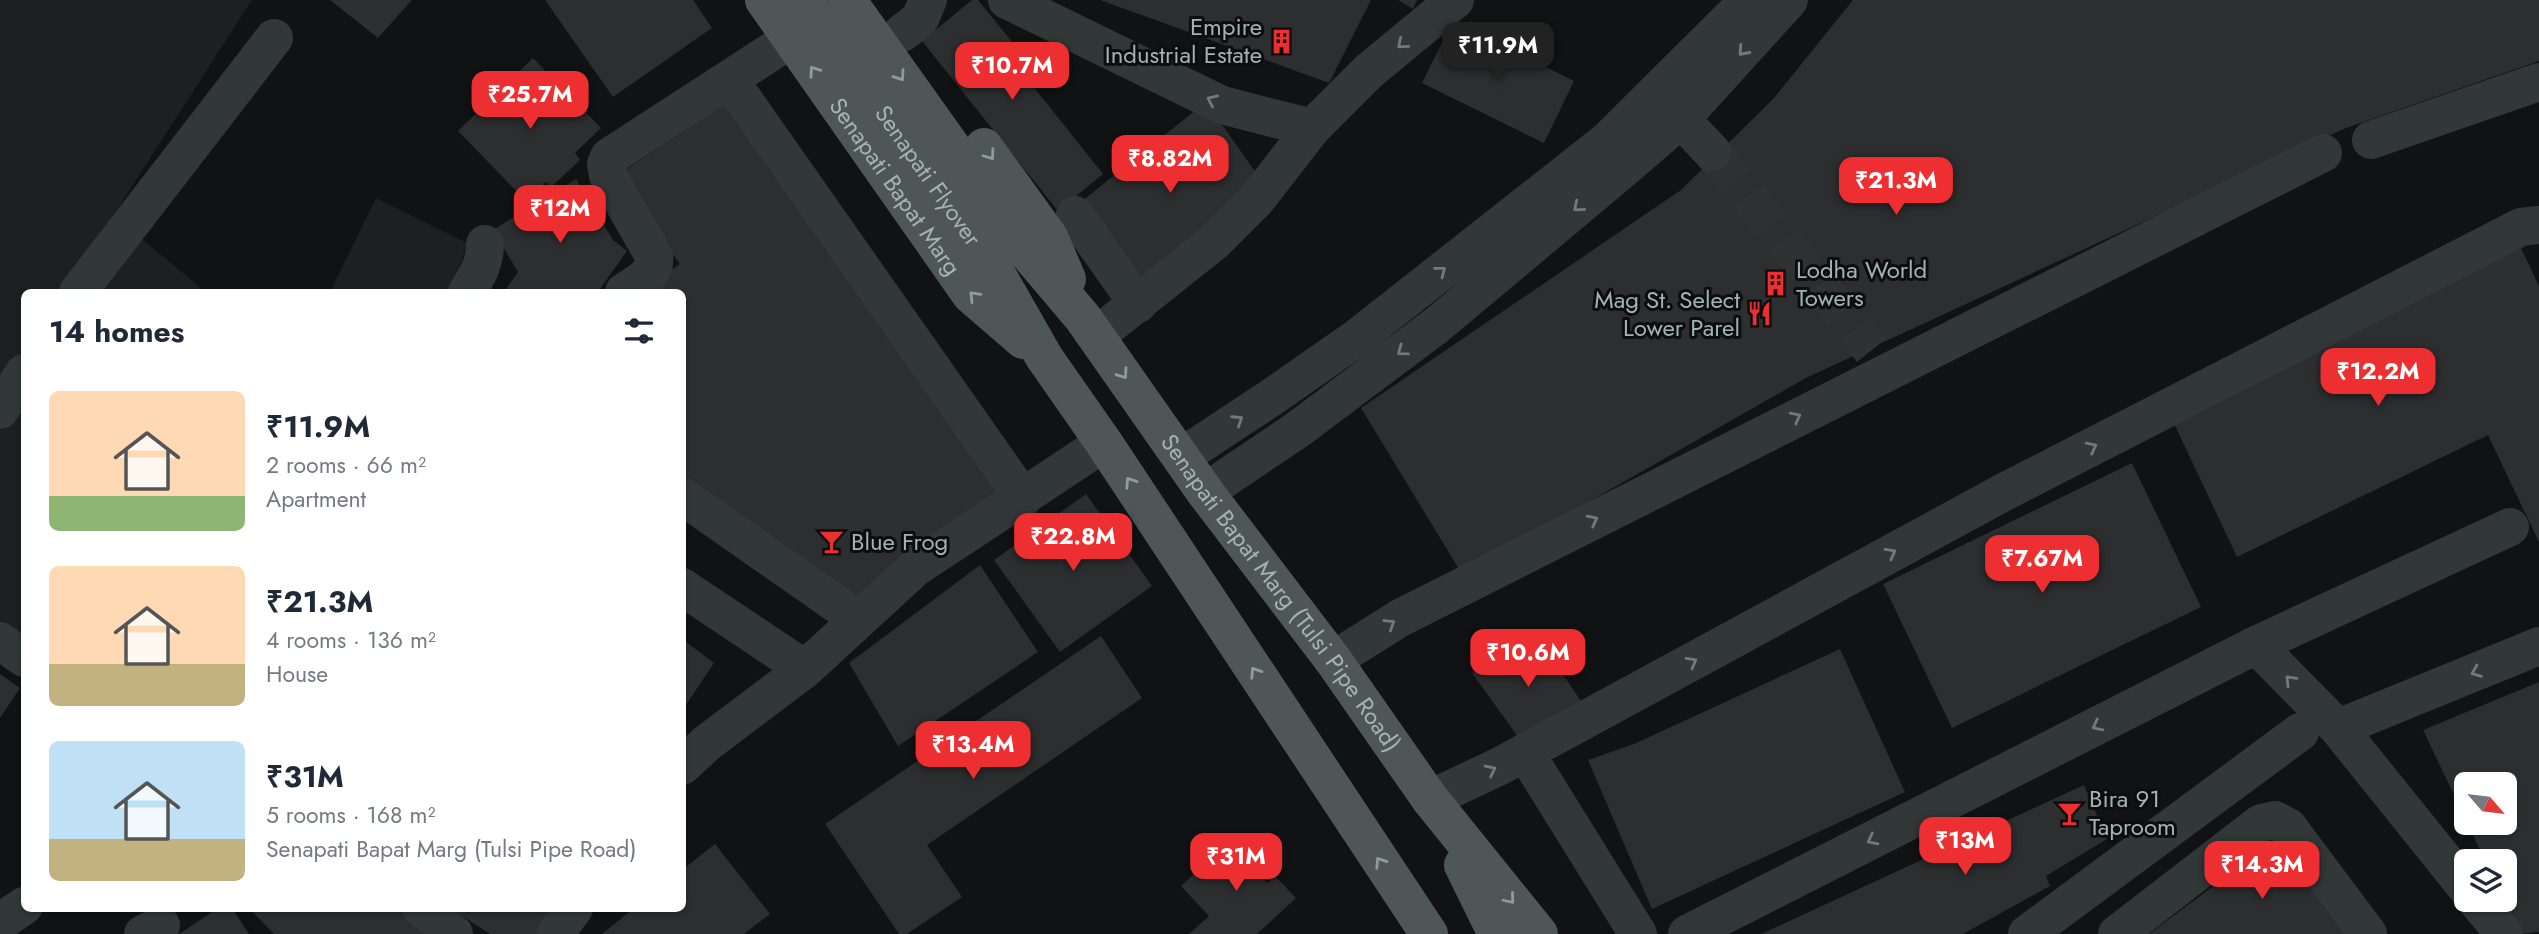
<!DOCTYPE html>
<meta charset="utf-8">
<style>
:root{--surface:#fff;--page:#f6f6f7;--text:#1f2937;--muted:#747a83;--accent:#ed2f31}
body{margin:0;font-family:Jost,sans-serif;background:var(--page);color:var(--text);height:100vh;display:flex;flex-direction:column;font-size:26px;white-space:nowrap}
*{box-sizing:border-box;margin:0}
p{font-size:23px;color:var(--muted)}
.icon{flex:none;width:38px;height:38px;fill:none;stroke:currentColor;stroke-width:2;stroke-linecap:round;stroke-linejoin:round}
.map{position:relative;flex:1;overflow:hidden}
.drawer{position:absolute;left:21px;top:289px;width:665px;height:623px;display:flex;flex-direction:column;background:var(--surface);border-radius:10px;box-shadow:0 2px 5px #0004}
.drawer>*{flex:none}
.needle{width:46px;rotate:118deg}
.controls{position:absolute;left:2454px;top:772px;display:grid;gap:14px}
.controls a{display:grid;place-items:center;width:63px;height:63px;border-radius:10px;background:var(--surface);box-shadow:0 2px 5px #0004;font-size:35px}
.price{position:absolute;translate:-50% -60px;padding:0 16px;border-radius:14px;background:var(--accent);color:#fff;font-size:23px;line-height:46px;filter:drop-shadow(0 2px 4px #0008)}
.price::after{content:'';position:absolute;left:50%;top:42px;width:21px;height:16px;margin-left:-10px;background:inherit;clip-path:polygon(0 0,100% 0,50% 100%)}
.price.on{background:#222;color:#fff}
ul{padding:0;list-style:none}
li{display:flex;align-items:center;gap:21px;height:175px;padding:0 28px}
li span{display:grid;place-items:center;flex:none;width:196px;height:140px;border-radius:10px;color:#555}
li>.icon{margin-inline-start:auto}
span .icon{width:84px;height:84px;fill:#fffc;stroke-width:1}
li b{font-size:30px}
h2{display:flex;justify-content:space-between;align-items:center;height:84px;padding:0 28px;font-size:30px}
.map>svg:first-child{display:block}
.built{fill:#1d1f20}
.building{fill:#2c2e2f}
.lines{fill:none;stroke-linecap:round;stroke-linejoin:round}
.minor-tunnel{stroke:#2e3233;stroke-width:38;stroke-dasharray:38 19;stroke-linecap:butt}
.minor{stroke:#323738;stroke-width:38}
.major{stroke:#4e5657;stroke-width:38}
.oneway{stroke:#707b7c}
.oneway2{stroke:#8e9c9c}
.labels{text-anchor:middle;stroke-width:6;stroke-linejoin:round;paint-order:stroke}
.poi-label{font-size:24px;fill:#a3b3b3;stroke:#0c0d0e;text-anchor:start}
.street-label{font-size:24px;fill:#a3b3b3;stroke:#0c0d0e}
</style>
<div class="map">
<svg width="2539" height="934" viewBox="0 0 2539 934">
<rect width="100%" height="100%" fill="#111213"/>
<!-- built -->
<path class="built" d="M0 0H252L64 292H24V353L0 391Z
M376 198 467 243 452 292H330Z
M137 235 206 292H97Z
M24 396V639L0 623V431Z"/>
<!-- building -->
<path class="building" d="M330 0H412L378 38Z
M545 0H693L712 28 613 97Z
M972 0H978L1030 64 1021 71 1103 174 1058 211 922 41Z
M1100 0H1371L1329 83Z
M1398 0H1417L1413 9Z
M1853 0H2539V61L2346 128 1806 378 1462 574 1361 408 1681 190 1774 98Z
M1453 21 1574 81 1544 143 1422 83Z
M533 58 601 128 575 153 580 160 551 187 546 182 526 201 458 131Z
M730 100 1009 490 862 609 682 479V292H638L680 264 657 234 622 172Z
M1206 102 1264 184 1137 289 1076 206Z
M576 179 613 240 627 251 598 292H504L518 272 493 230Z
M2521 248 2539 286V542L2488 435 2237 557 2171 417Z
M2132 463 2201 607 1952 728 1883 584Z
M1086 494 1152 586 1060 652 994 560Z
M980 565 1038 652 898 746 849 663Z
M1101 636 1142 698 927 845 962 897 907 934H899L825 824Z
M682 639 714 663 682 711Z
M1540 640 1581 701 1521 741 1472 673Z
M1840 649 1905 792 1652 909 1588 760 1634 744Z
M0 674 20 688 0 718Z
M2539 682V932L2519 934 2503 900 2504 861H2485L2467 822H2504V784H2466V820L2423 730Z
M2084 785 2107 839 2046 876 2050 886 1963 934H1761Z
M1237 834 1255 853 1246 861 1267 883 1275 876 1296 898 1257 934H1189L1209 916 1181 886Z
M2282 835 2355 934H2149Z
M715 844 770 914 744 934H602L634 908H682V870Z
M218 908H232L249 934H179Z
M249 908H399L423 934H274Z
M450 908H553L536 934H490Z"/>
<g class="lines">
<!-- minor-tunnel -->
<path class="minor-tunnel" d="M1712 152 1872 350"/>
<!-- minor -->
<path class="minor" d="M1007 0 1222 105 1312 128 1369 71 1455 0
M902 33 920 19 928 0
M729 79 1023 498
M1663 100 1712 152
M2371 140 2539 82
M1075 215 1138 304
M78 292 274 38
M467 292C477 276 485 264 485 244
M624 292C638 282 657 275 654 256L608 176 606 164 609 157 791 39
M1096 336 1214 242 1256 200 1312 128
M0 410 24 373
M1181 457 1275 395 1358 337 1607 141 1749 0
M1205 492 1297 430 1437 325 1628 165 1681 119 1789 0
M682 496 858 619
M682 587 805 669
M0 641 24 658
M2256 645 2510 527
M1333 660 1400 618 2323 153
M2338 728 2539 646
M1525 752 1638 934
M682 766 707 743 805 669 915 568 1104 443
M1430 799 1500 766 2004 492 2521 227 2539 225
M2476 900 2504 934
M421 908 454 934
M0 922 24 906
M143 934 161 925
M555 934 574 908
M1687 934 2256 645 2338 728 2466 887
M2027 934 2300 732
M2117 934 2261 823 2275 820 2288 827 2368 934"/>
<!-- major -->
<g class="major">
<path id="s1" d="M764 0 971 295 1023 340"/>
<path id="s2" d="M804 0 995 271 1044 357 1104 443 1429 934"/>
<path id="s3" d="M847 0 1023 247 1083 318 1205 492 1333 660 1430 799 1539 934"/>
<path d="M984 147 1049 237 1067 279"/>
<path d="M1463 865 1492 924 1500 934"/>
</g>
</g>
<!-- one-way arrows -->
<defs><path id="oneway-chevron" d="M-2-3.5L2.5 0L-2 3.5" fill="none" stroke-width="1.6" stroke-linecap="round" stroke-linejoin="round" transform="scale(1.75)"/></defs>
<g class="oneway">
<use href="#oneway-chevron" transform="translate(1402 44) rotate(140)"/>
<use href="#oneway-chevron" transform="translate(1743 51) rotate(132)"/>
<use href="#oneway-chevron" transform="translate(1212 100) rotate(-155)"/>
<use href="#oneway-chevron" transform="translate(1578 207) rotate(140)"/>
<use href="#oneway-chevron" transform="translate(1441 271) rotate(-38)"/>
<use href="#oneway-chevron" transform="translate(1402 351) rotate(143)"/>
<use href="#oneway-chevron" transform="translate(1796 417) rotate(-27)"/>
<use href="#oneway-chevron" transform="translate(1238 420) rotate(-33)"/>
<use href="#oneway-chevron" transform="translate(2092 447) rotate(-27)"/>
<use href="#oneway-chevron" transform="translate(1593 520) rotate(-27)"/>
<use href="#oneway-chevron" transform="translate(1891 553) rotate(-29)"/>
<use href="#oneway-chevron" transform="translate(1390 624) rotate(-32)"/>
<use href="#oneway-chevron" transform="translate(1692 662) rotate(-29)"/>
<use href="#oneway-chevron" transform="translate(2476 672) rotate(158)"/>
<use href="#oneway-chevron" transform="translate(2290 680) rotate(-134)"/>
<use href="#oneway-chevron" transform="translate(2097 726) rotate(153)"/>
<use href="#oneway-chevron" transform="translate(1491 770) rotate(-26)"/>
<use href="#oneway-chevron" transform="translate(1872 840) rotate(153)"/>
</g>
<g class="oneway2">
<use href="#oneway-chevron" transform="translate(814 71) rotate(-125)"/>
<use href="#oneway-chevron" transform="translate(900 76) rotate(55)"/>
<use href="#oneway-chevron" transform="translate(990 155) rotate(54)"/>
<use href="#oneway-chevron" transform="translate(974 296) rotate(-134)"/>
<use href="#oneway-chevron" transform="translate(1123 374) rotate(55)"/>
<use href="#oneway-chevron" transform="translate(1130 482) rotate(-123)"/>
<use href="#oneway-chevron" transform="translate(1255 672) rotate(-123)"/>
<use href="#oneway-chevron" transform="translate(1380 862) rotate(-123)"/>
<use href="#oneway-chevron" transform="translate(1510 899) rotate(50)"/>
</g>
<!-- icons -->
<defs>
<symbol id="building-bare" viewBox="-9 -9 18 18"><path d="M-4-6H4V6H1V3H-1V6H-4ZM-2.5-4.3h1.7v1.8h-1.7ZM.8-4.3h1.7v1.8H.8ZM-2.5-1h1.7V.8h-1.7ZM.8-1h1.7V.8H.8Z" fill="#ed2f31" stroke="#0c0d0e" stroke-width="2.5" paint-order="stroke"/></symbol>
<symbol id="restaurant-bare" viewBox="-9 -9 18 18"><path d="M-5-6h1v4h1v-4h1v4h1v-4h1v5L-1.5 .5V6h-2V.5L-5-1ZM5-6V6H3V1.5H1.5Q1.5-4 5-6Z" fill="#ed2f31" stroke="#0c0d0e" stroke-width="2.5" paint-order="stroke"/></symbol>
<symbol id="bar-bare" viewBox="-9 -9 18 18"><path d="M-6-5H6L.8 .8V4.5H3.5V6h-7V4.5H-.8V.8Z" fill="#ed2f31" stroke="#0c0d0e" stroke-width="2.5" paint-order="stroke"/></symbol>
</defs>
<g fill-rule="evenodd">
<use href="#building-bare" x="1264" y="24" width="35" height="35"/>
<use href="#building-bare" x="1758" y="266" width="35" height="35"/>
<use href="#restaurant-bare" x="1742" y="296" width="35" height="35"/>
<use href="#bar-bare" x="814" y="524" width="35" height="35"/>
<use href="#bar-bare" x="2052" y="796" width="35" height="35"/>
</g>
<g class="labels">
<!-- poi labels -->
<g class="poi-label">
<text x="1262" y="35" text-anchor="end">Empire<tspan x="1262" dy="28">Industrial Estate</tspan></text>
<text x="1796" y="278">Lodha World<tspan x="1796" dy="28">Towers</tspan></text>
<text x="1740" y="308" text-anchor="end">Mag St. Select<tspan x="1740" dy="28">Lower Parel</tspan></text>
<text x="851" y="550">Blue Frog</text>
<text x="2089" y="807">Bira 91<tspan x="2089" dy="28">Taproom</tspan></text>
</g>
<!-- street labels -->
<g class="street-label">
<text dy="8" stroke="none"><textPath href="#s2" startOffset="215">Senapati Flyover</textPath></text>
<text dy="8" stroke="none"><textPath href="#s1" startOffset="228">Senapati Bapat Marg</textPath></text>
<text dy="8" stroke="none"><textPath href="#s3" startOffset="735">Senapati Bapat Marg (Tulsi Pipe Road)</textPath></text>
</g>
</g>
</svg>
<div class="controls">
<a><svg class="needle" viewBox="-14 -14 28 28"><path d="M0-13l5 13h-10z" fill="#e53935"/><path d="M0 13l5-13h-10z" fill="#747a83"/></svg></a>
<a><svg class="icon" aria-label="layers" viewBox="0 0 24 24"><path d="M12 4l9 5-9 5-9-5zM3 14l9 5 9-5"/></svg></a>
</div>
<b class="price on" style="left:1498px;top:82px">₹11.9M</b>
<b class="price" style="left:1012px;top:102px">₹10.7M</b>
<b class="price" style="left:530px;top:131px">₹25.7M</b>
<b class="price" style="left:1170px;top:195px">₹8.82M</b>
<b class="price" style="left:1896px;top:217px">₹21.3M</b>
<b class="price" style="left:560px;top:245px">₹12M</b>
<b class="price" style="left:2378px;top:408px">₹12.2M</b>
<b class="price" style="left:1073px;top:573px">₹22.8M</b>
<b class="price" style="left:2042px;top:595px">₹7.67M</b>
<b class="price" style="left:1528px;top:689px">₹10.6M</b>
<b class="price" style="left:973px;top:781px">₹13.4M</b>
<b class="price" style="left:1965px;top:877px">₹13M</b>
<b class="price" style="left:1236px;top:893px">₹31M</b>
<b class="price" style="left:2262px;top:901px">₹14.3M</b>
<section class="drawer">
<h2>14 homes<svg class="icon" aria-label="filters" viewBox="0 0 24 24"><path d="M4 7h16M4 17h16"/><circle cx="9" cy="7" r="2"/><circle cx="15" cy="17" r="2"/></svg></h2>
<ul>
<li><span style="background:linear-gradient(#ffd9b3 75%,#8fb573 0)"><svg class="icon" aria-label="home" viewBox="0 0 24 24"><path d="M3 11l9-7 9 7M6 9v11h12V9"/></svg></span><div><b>₹11.9M</b><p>2 rooms · 66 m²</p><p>Apartment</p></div></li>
<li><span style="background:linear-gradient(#ffd9b3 70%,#c2b280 0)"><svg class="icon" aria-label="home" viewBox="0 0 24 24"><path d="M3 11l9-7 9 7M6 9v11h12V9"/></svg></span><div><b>₹21.3M</b><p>4 rooms · 136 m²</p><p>House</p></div></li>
<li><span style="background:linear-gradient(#bfe0f5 70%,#c2b280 0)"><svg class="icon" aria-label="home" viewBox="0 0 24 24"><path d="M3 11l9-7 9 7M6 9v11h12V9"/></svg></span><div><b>₹31M</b><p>5 rooms · 168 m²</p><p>Senapati Bapat Marg (Tulsi Pipe Road)</p></div></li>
</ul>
</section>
</div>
